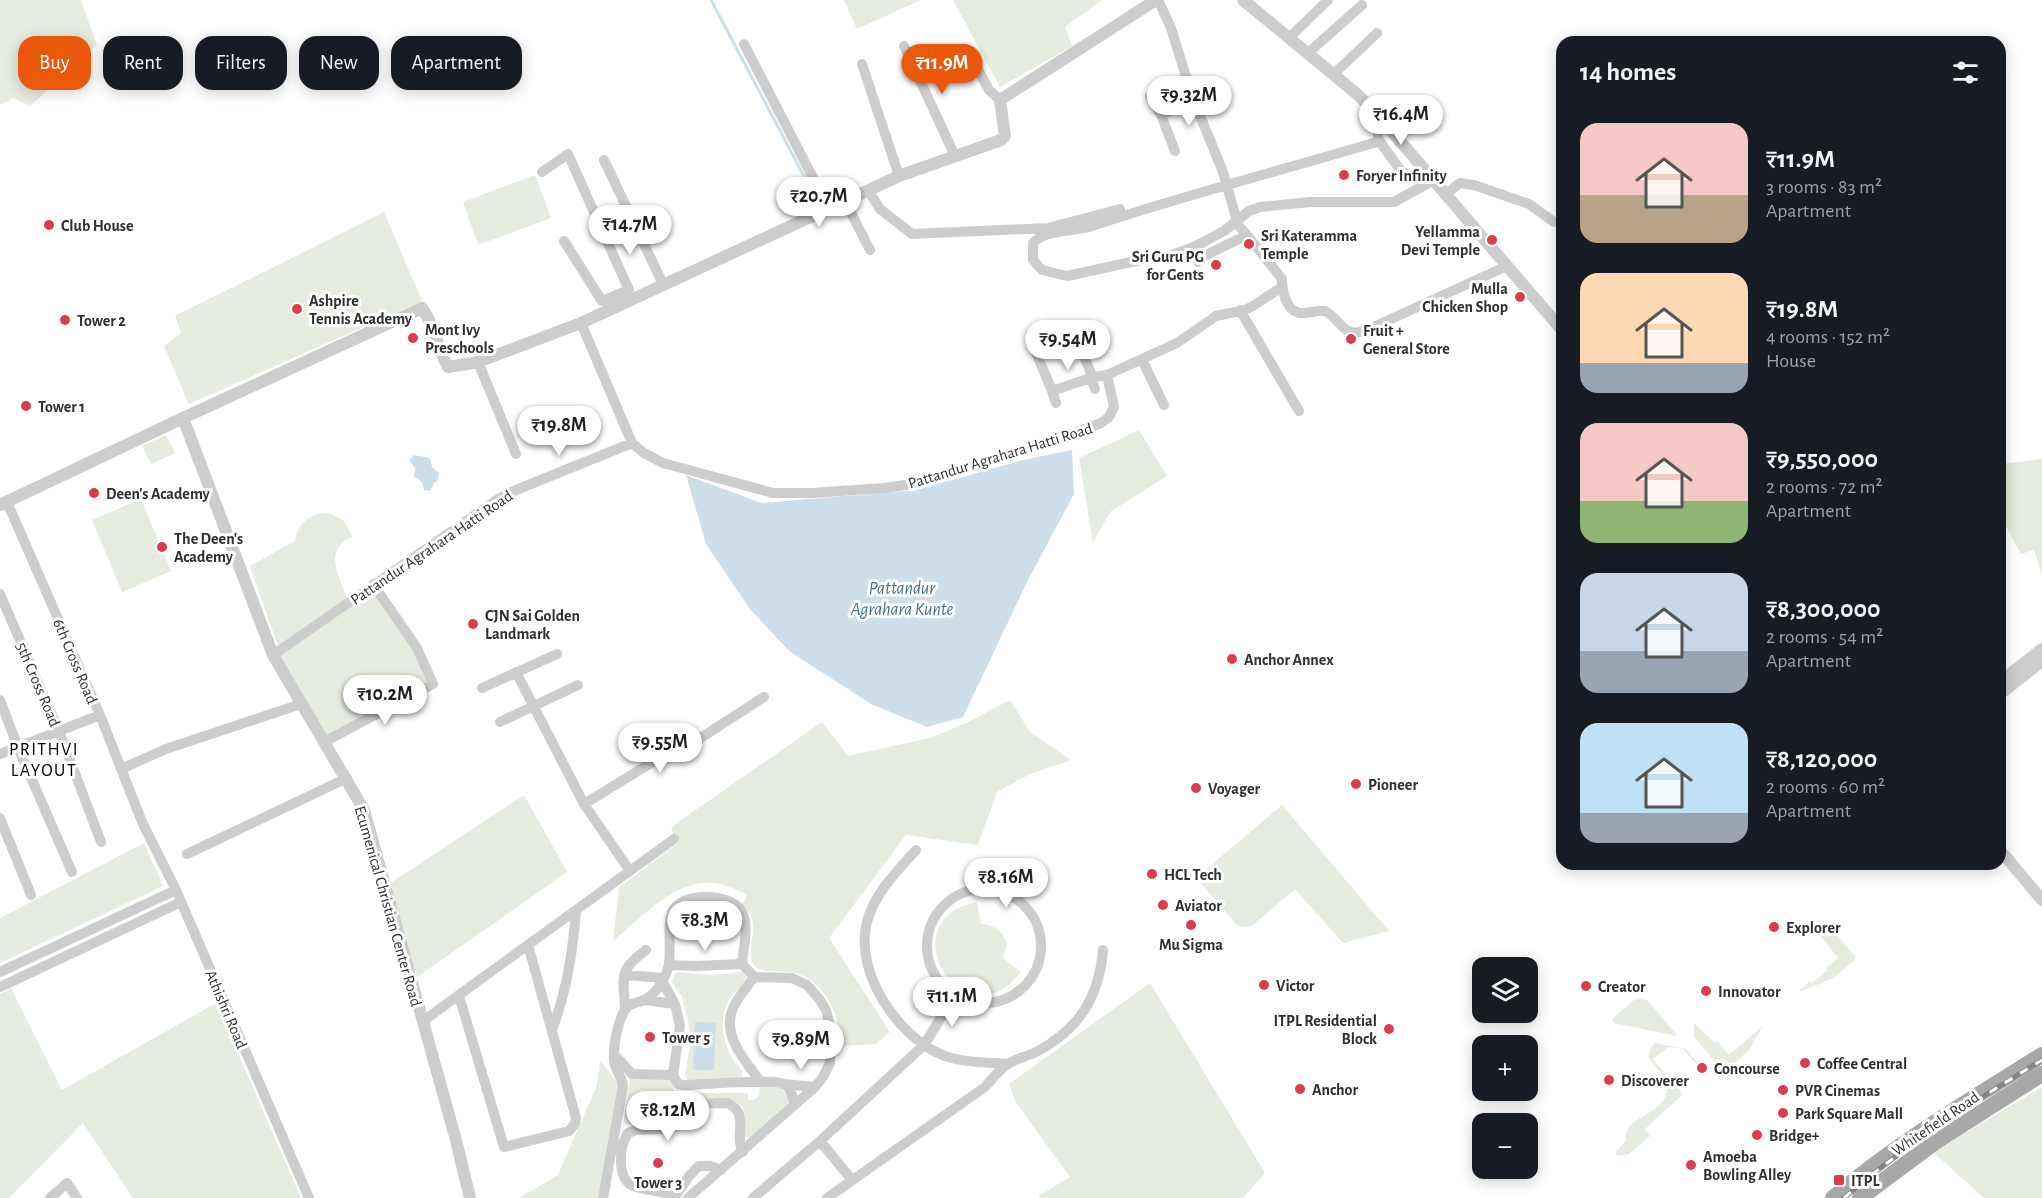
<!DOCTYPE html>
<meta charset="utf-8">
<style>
:root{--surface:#171b24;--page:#242831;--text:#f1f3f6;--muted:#9ea1a6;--accent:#ea580c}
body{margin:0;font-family:"Alegreya Sans",sans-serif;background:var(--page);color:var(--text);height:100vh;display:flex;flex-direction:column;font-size:22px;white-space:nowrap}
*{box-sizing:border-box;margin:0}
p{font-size:20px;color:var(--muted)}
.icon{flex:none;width:33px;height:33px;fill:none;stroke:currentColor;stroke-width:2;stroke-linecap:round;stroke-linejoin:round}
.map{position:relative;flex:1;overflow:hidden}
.sheet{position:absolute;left:1556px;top:36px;width:450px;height:834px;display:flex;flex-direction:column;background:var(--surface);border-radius:18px;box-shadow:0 3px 15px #0003}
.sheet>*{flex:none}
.top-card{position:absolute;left:18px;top:36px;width:570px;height:54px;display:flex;gap:12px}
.controls{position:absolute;left:1472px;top:957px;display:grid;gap:12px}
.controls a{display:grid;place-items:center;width:66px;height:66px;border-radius:12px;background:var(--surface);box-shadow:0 3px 15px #0003;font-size:30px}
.price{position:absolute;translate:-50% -51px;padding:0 14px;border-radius:21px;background:#fff;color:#222;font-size:20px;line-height:39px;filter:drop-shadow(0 2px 3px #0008)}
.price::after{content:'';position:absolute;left:50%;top:36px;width:18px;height:14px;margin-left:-9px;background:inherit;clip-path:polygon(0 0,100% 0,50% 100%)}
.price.selected{background:var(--accent);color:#fff}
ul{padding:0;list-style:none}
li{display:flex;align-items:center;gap:18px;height:150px;padding:0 24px}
li span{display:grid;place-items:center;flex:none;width:168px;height:120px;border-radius:18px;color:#555}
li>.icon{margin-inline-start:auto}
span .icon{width:72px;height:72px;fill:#fffc;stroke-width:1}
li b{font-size:26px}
h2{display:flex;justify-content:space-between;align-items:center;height:72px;padding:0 24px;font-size:26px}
.chip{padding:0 21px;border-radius:18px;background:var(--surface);box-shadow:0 3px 15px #0003;font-size:21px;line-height:54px}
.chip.selected{background:var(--accent);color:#fff}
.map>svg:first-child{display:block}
.green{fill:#e6ecdf}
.water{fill:#ccdfea}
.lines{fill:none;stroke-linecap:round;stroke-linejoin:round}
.stream{stroke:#ccdfea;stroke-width:3}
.minor{stroke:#cdcdcd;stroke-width:10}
.tertiary{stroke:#cdcdcd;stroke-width:12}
.primary{stroke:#a8a8a8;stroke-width:16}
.rail-casing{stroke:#858585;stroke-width:5}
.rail{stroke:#fff;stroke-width:3;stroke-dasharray:9;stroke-linecap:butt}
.poi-dot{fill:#db3d4d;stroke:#fff;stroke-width:2}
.labels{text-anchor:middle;stroke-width:6;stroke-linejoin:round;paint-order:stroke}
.poi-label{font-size:16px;font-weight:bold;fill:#303030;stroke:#fff;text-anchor:start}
.street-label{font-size:16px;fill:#303030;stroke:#fff}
.water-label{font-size:18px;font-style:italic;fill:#42728e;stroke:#fff}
.neighbourhood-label{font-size:18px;letter-spacing:1.5px;fill:#000;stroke:#fff}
</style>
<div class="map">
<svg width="2042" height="1198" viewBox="0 0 2042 1198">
<rect width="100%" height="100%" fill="#fff"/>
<!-- green -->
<path class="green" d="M0 0H81L97 45 30 106 13 98 0 105Z
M844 0H921L857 29Z
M953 0H1102L1065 27 1072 46 1000 87Z
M535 175 551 218 478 245 463 202Z
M384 212 422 301 189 404 164 346 181 333 175 316Z
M1139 430 1167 476 1110 512 1093 543 1079 458Z
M166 435 175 453 151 464 142 446Z
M2042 459V576L2034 550 2021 554 2000 515V464Z
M141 499 171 571 122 592 92 520Z
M329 513 343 520 353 537C322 549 339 576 347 598L278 646 250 566 295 541C298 523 311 512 329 513Z
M373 592 413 649 428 680 325 736 279 656Z
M1010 700 1030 732 1071 760 1032 773 997 792 978 845 906 835 829 938 890 1032 876 1044 841 1046C841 1015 823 976 789 972 779 970 761 974 754 965 742 949 766 924 742 905L747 895C735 889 725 884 712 883 675 879 639 920 613 941L619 887 678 843 671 829 674 825 822 722 848 756 930 738 966 723Z
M524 795 567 872 417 977 389 884Z
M1282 805 1389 931 1343 943 1295 889 1254 924C1246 928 1242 928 1235 923L1193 874 1199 869 1203 872Z
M144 843 163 886 0 963V918Z
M977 902 981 924C996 926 1002 930 1007 944L1003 958 1021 972C964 1046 886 920 977 902Z
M1812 920 1825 921 1855 956V960L1833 978 1800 992 1799 991 1810 981 1812 983 1827 971 1826 968 1838 958 1820 935 1822 933Z
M679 972 712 975 741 972 746 976C746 984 738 988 733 994 718 1011 721 1041 733 1060 736 1064 740 1067 742 1071V1076L739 1080 688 1081 685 1077 690 1044 688 1021 682 996 672 982 675 974Z
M1150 983 1265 1173 1243 1198H1040L1038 1196 1070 1177 1015 1101 1009 1084Z
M11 988 62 1090 216 1003 301 1198H133L83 1123 9 1198H0V994Z
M1640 998 1648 1001 1676 1034V1036L1614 1023 1612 1019 1634 1000Z
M1694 1023 1715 1043 1717 1041 1729 1055 1763 1026 1749 1050 1726 1071 1723 1070 1694 1037Z
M1655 1043 1686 1049 1705 1072 1704 1073 1683 1049 1668 1047 1653 1059 1682 1093V1095L1645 1129 1650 1136 1629 1154 1618 1156 1615 1153 1626 1141C1620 1114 1675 1115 1666 1082 1664 1073 1654 1067 1649 1058L1650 1049Z
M600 1060 619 1085 598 1198H519L558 1175 597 1085Z
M630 1079H670L673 1083 674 1093H748V1100L755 1099 759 1096 760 1085 781 1088 787 1095 789 1105 751 1137H744C744 1129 746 1116 743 1108 736 1093 688 1099 673 1100L661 1124H623Z
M2042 1087V1198H1984L1933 1152Z"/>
<!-- water -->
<path class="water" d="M1072 450 1074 494 1028 580 963 717 927 727 871 704 789 651 749 608 706 544 686 475 761 503 916 490 1023 460Z
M414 455 430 458 432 467 439 473 438 480 434 483 430 491 424 490 422 482 414 476 415 468 409 460Z
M695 1022 716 1023 714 1070H693Z"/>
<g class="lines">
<!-- stream -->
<path class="stream" d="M711 0 815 197"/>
<!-- minor -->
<path class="minor" d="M1158 0 1171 28 1192 96 1223 172 1238 225 1247 235
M1289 38 1328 0
M744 44 828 207
M904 46 955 156
M1308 53 1362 5
M971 57 989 90 1000 100
M862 64 899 176
M1334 74 1377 33
M1150 96 1161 115
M1384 121 1378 129V139L1401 171 1413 178 1426 170
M1380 141C1283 170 1185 195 1089 227 1071 232 1046 229 1033 243V260L1042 270 1067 276 1145 259 1166 257 1194 247 1224 231 1249 211 1260 207 1310 202H1394L1434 180
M1175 151 1161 115 1194 101
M604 160 663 284
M542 172 568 154 629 290 602 301 564 241
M868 190 880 209 912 234 1048 228 1120 209
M1446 194 1460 183 1474 185 1529 204 1554 222
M845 201 870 250
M1198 262 1206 255 1247 235 1282 279C1282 290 1286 311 1300 313 1308 314 1316 310 1325 311 1343 321 1342 339 1367 330L1507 266
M1240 310 1299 411
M581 323 632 443 644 453 663 463 773 493H812L884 488 913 484 1046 444 1101 423 1109 417 1114 407 1107 375 1177 343 1216 316 1245 310 1253 306 1282 287
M1072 331 1093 377
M1035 350 1052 391 1093 377 1107 375
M1142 360 1164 405
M478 362 516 454
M1091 378 1095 389
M1052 391 1056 403
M7 502 100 715 142 822 176 890 309 1198
M0 594 59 731 101 842
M273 655 498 499 516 490 632 443
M516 672 584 804
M482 688 557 654
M0 700 19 750 72 872
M500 722 578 685
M324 742 433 684 417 648 373 584
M0 754 100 715
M121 769 166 749 301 704
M0 818 31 895
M916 850C897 871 874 894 867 922 854 971 896 1034 940 1054 960 1063 986 1062 1008 1064
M187 854 347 778
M630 871 584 804 687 741 699 739 764 697
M927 946a57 57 0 1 1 114 0a57 57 0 1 1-114 0Z
M669 965 696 966 742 964
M0 972 176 890
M624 975 664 978
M754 977C747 987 738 997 733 1008 721 1036 746 1062 761 1082
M663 983 675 1004 680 1026 673 1075 678 1084 684 1085C703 1085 769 1078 784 1084 791 1087 793 1099 795 1105
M0 987 181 902
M459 996 504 1147 569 1131 575 1124 576 1118 528 945
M644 1000 675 1004
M625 1010C624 975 617 972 646 950
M423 1021 674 839
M552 1030C567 991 573 952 576 910
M614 1054 632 1074 673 1075
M784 1084 815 1087
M820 1141 924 1045 955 995
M675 1197 689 1176 699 1166H710L721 1170
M50 1198 67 1183 77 1198
M603 1198 623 1086C622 1076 614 1069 614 1060 613 1046 618 1018 627 1007 632 1002 638 1003 644 1000 656 994 664 980 668 968 673 952 665 922 674 909 686 891 735 893 743 914 749 927 743 949 742 964L754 977 792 978 807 985 820 1000 826 1010 829 1022 830 1063 823 1077 815 1087 688 1198
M676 1198C651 1183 623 1198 621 1164 621 1152 621 1144 628 1133L636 1130 663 1129 667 1127 669 1109 675 1104 727 1103C751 1113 733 1135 743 1152
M753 1198 820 1141 852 1180
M827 1198 985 1087C992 1079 1000 1069 1008 1064 1017 1058 1029 1056 1038 1051 1080 1028 1099 997 1103 950"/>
<!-- tertiary -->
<path class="tertiary" d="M1243 0 1357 94 1376 113 1562 330
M183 418 273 655 364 810 456 1140 470 1198
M0 505 183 418 422 308C435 325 437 349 448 367L478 362 581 323 899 176 1001 140 1005 136 1000 100 1156 0
M2000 682 2042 649
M2000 694 2042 661
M2000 850 2042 900"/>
<!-- primary -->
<path class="primary" d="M1833 1198C1897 1143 1970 1100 2042 1055
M1860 1198 1935 1142 2042 1074"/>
<defs>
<path id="rail" d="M1844 1198C1905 1145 1973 1102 2042 1060"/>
</defs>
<!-- rail casing -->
<use href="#rail" class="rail-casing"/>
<!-- rail -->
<use href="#rail" class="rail"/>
</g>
<!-- markers -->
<g class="poi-dot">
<circle cx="1344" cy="175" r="6"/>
<circle cx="49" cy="225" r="6"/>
<circle cx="1492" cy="240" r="6"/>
<circle cx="1249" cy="244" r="6"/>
<circle cx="1216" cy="265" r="6"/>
<circle cx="1520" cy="297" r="6"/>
<circle cx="297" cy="309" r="6"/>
<circle cx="65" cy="320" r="6"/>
<circle cx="413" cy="338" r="6"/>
<circle cx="1351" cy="339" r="6"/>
<circle cx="26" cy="406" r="6"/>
<circle cx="94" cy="493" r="6"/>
<circle cx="162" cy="547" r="6"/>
<circle cx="473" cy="624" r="6"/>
<circle cx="1232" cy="659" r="6"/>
<circle cx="1356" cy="784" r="6"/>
<circle cx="1196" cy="788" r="6"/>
<circle cx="1152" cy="874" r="6"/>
<circle cx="1163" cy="905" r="6"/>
<circle cx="1191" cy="925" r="6"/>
<circle cx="1774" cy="927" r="6"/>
<circle cx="1264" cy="985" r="6"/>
<circle cx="1586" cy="986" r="6"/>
<circle cx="1706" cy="991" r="6"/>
<circle cx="1389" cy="1029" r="6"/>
<circle cx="650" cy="1037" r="6"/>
<circle cx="1805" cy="1063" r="6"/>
<circle cx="1702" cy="1068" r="6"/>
<circle cx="1609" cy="1080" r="6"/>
<circle cx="1300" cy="1089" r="6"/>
<circle cx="1783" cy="1090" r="6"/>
<circle cx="1783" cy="1113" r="6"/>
<circle cx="1757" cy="1135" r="6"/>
<circle cx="658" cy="1163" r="6"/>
<circle cx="1691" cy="1165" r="6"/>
<rect x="1833" y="1174" width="12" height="12" rx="3"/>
</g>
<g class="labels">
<!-- poi labels -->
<g class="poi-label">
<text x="1356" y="181">Foryer Infinity</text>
<text x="61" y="231">Club House</text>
<text x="1480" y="237" text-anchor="end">Yellamma<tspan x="1480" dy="18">Devi Temple</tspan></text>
<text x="1261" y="241">Sri Kateramma<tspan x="1261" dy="18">Temple</tspan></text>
<text x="1204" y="262" text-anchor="end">Sri Guru PG<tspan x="1204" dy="18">for Gents</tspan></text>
<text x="1508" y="294" text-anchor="end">Mulla<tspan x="1508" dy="18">Chicken Shop</tspan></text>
<text x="309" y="306">Ashpire<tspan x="309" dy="18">Tennis Academy</tspan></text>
<text x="77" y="326">Tower 2</text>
<text x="425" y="335">Mont Ivy<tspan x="425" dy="18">Preschools</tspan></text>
<text x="1363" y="336">Fruit +<tspan x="1363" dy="18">General Store</tspan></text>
<text x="38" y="412">Tower 1</text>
<text x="106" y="499">Deen's Academy</text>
<text x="174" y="544">The Deen's<tspan x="174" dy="18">Academy</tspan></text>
<text x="485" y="621">CJN Sai Golden<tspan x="485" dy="18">Landmark</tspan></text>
<text x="1244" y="665">Anchor Annex</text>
<text x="1368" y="790">Pioneer</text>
<text x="1208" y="794">Voyager</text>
<text x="1164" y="880">HCL Tech</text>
<text x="1175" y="911">Aviator</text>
<text x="1786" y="933">Explorer</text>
<text x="1191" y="950" text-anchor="middle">Mu Sigma</text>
<text x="1276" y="991">Victor</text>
<text x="1598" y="992">Creator</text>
<text x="1718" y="997">Innovator</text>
<text x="1377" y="1026" text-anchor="end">ITPL Residential<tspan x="1377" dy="18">Block</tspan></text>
<text x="662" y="1043">Tower 5</text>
<text x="1817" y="1069">Coffee Central</text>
<text x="1714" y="1074">Concourse</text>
<text x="1621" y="1086">Discoverer</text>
<text x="1312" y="1095">Anchor</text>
<text x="1795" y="1096">PVR Cinemas</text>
<text x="1795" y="1119">Park Square Mall</text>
<text x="1769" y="1141">Bridge+</text>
<text x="1703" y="1162">Amoeba<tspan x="1703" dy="18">Bowling Alley</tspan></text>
<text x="1851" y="1186">ITPL</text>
<text x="658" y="1188" text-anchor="middle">Tower 3</text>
</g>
<!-- street labels -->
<g class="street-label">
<text transform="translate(1000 455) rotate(-17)" y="6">Pattandur Agrahara Hatti Road</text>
<text transform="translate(431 547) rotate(-34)" y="6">Pattandur Agrahara Hatti Road</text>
<text transform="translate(76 661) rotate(67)" y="6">6th Cross Road</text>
<text transform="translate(39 684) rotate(67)" y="6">5th Cross Road</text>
<text transform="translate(389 906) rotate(74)" y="6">Ecumenical Christian Center Road</text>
<text transform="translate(227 1009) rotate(67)" y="6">Athishri Road</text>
<text transform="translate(1935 1123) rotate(-34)" y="6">Whitefield Road</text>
</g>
<!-- water labels -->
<g class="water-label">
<text x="902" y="594">Pattandur<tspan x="902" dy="21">Agrahara Kunte</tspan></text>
</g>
<!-- neighbourhood labels -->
<g class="neighbourhood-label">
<text x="44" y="755">PRITHVI<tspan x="44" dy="21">LAYOUT</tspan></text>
</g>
</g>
</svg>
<div class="controls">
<a><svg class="icon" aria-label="layers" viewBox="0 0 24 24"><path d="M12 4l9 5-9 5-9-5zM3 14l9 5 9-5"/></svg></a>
<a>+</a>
<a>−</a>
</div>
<b class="price selected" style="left:942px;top:95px">₹11.9M</b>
<b class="price" style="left:1189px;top:127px">₹9.32M</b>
<b class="price" style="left:1401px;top:146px">₹16.4M</b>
<b class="price" style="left:819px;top:228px">₹20.7M</b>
<b class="price" style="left:630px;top:256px">₹14.7M</b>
<b class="price" style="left:1068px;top:371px">₹9.54M</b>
<b class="price" style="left:559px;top:457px">₹19.8M</b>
<b class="price" style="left:385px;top:726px">₹10.2M</b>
<b class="price" style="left:660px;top:774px">₹9.55M</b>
<b class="price" style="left:1006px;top:909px">₹8.16M</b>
<b class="price" style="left:705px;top:952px">₹8.3M</b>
<b class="price" style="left:952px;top:1028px">₹11.1M</b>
<b class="price" style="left:801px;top:1071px">₹9.89M</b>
<b class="price" style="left:668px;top:1142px">₹8.12M</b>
<div class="top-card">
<a class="chip selected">Buy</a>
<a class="chip">Rent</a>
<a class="chip">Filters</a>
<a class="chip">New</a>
<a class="chip">Apartment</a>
</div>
<section class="sheet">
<h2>14 homes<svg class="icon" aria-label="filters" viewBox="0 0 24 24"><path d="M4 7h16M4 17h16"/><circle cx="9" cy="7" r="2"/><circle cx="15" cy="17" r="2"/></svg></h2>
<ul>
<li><span style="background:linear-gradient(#f6c9c9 60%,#b9a48a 0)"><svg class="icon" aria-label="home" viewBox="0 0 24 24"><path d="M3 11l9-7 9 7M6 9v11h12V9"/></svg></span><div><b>₹11.9M</b><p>3 rooms · 83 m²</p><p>Apartment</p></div></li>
<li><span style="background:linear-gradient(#ffd9b3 75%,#9aa5b1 0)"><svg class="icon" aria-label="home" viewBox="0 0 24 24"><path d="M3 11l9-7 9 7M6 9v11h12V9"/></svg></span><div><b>₹19.8M</b><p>4 rooms · 152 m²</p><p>House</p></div></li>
<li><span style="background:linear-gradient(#f6c9c9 65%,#8fb573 0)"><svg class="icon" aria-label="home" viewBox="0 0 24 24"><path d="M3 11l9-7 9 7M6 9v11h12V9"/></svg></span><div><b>₹9,550,000</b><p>2 rooms · 72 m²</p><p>Apartment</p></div></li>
<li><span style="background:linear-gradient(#c9d6e8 65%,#9aa5b1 0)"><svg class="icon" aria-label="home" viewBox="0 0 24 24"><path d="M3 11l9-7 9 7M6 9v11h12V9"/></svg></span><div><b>₹8,300,000</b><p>2 rooms · 54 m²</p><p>Apartment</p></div></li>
<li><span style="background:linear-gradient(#bfe0f5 75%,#9aa5b1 0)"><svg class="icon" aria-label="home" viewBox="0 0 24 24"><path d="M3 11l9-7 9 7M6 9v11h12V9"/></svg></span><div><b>₹8,120,000</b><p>2 rooms · 60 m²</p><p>Apartment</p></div></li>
</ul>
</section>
</div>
